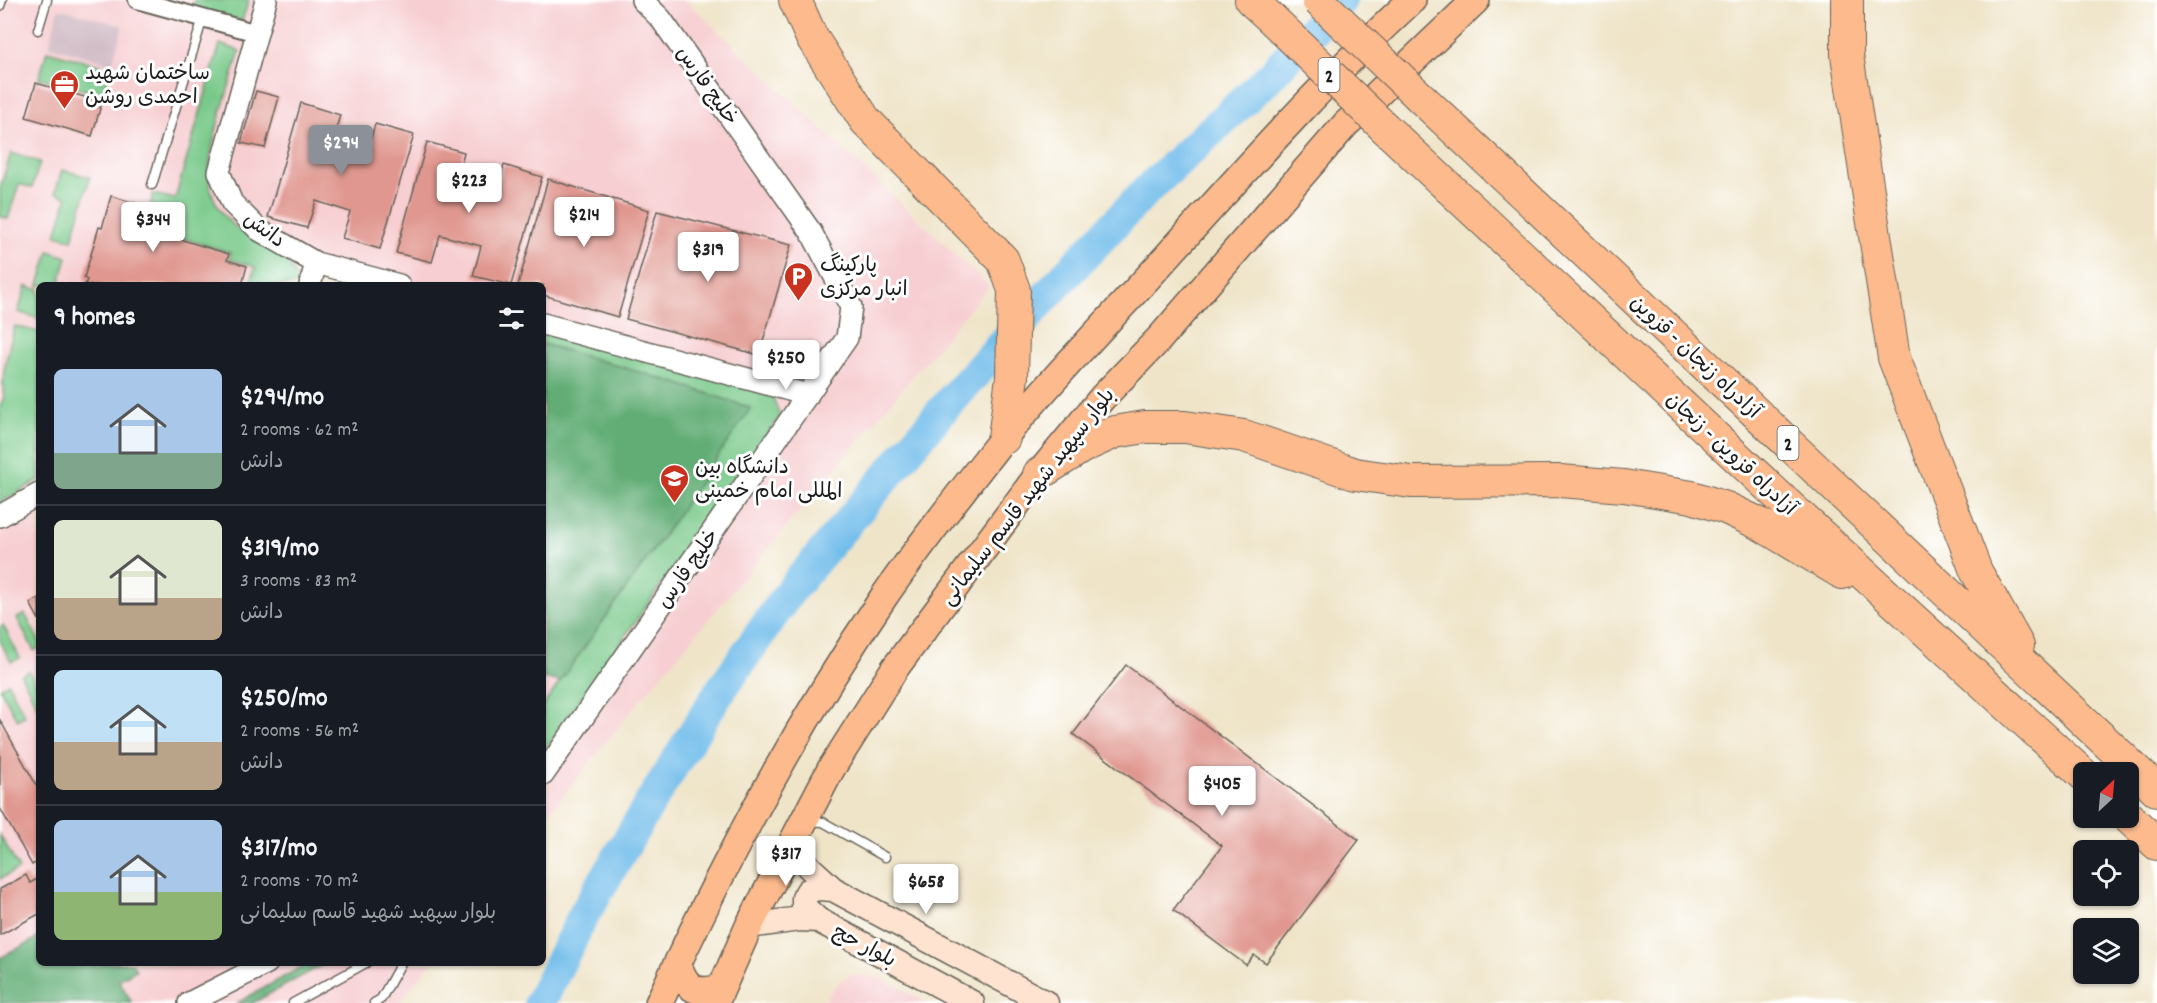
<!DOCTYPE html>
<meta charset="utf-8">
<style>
:root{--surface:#171b24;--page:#20242c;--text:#f1f3f6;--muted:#9ea1a6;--line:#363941;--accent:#8c9099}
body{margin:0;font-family:Dekko,"Playpen Sans Arabic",sans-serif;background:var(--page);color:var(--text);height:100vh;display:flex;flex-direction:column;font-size:22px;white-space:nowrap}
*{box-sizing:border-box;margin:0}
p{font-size:20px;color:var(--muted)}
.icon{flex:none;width:33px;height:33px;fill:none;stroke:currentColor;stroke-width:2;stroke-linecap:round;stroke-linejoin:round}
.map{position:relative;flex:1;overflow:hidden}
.details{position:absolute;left:36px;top:282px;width:510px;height:684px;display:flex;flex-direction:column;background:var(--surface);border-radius:9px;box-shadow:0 2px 4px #0004}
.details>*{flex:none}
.needle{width:39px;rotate:26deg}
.buttons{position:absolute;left:2073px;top:762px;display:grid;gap:12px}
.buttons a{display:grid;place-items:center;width:66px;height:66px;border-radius:9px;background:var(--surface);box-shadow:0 2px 4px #0004;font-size:30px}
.price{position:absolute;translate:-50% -51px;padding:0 14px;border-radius:6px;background:#fff;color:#222;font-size:20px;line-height:39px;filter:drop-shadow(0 2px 3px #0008)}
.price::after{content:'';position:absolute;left:50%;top:36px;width:18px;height:14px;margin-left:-9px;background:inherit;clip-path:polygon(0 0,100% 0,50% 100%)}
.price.active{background:var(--accent);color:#fff}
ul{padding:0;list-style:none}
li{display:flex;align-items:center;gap:18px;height:150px;padding:0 18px}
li+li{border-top:2px solid var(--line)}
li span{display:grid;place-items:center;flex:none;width:168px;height:120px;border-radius:9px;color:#555}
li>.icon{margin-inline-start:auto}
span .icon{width:72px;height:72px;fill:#fffc;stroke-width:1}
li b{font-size:26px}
h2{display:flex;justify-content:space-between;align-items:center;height:72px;padding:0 18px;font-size:26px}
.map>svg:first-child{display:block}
.built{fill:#f7cfd2}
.industrial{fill:#d2bdc6}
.green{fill:#79c98a;stroke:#4a7253;stroke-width:1.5}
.forest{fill:#62ad76;stroke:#3f6449;stroke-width:1.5}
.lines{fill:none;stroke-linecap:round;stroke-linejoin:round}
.river{stroke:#72bdeb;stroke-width:32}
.building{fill:#e0978f}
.service-casing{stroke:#666258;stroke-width:11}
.minor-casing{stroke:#666258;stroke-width:20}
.tertiary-casing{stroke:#666258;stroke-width:24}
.secondary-casing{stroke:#666258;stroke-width:27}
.primary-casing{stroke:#666258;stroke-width:30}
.motorway-casing{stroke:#666258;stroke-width:34}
.service{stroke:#fff;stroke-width:8}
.minor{stroke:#fff;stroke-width:16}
.tertiary{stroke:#fff;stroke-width:21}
.secondary{stroke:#fee3d1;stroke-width:24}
.primary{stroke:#fcba8d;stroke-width:27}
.motorway{stroke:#fcba8d;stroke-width:32}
.motorway-bridge-casing{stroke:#666258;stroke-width:34;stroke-linecap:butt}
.motorway-bridge{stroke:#fcba8d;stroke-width:32}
.labels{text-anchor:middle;stroke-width:6;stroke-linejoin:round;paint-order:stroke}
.shield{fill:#fff;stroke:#606060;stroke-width:1.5}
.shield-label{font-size:20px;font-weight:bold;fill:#1c1c1c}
.poi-label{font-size:21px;fill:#1c1c1c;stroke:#fff;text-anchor:start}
.street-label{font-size:21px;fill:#1c1c1c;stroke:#fff}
</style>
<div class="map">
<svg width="2157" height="1003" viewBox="0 0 2157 1003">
<rect width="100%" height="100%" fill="#fff"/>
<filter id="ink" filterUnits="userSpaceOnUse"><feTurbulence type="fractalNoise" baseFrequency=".0167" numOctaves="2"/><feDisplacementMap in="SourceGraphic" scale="12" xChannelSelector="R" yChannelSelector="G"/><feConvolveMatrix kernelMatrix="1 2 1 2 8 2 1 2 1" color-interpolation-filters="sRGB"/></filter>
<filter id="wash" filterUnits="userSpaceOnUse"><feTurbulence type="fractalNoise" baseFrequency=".008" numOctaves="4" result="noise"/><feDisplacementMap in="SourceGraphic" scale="24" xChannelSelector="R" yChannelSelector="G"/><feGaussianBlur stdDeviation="1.35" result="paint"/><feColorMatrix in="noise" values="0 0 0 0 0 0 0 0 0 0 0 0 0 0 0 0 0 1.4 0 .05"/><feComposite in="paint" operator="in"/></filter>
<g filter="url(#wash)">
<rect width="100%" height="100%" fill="#efe4c8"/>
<!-- built -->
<path class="built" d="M0 0H685L989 286 623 721 543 821V285H39V963H431L399 1003H0Z
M851 975H866L883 979 928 1003H825L828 995 839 982Z"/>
<!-- industrial -->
<path class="industrial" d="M59 8 123 26 112 64 49 46Z"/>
<!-- green -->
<path class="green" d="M194 0H249L242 21 192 8Z
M220 44 240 51C231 83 208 144 209 176 210 200 225 222 244 233 271 247 289 255 299 285H250L255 267 229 259 231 253 169 234 175 213 150 206 153 194 175 199Z
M47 51 110 68 103 95 39 78Z
M11 153 40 162 32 188 19 184 8 219 0 216V188Z
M62 170 90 177 72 240 56 235 67 197 55 193Z
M49 251 67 257 59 285H39Z
M26 286 38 290 39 286V319L18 312Z
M15 326 39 332V480L0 503V406L4 397C0 376 9 347 15 326Z
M543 328 770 389 780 416 543 753V706L750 408 673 382 543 344Z
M25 614 39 641V648L34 651 17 618Z
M3 625 20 658 11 662 0 641V627Z
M29 671 39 690 38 708 21 675Z
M8 683 25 716 17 720 0 688Z
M0 835 19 869 0 879Z"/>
<!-- forest -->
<path class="forest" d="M543 344 673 382 751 408 664 535 560 682 543 678Z
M39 937V963H132L136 970 119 980 132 1003H0V958Z
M308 963H326L253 1003H237Z"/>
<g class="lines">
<!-- river -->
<path class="river" d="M540 1003 583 916 653 798 718 694 790 591 950 401 1061 280 1147 190 1266 80 1341 0"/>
</g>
<g id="blocks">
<!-- building -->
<path class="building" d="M36 83 102 102 92 136 26 117Z
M256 91 279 97 265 148 241 143Z
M301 103 340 115 332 143 367 152 375 124 414 135 380 249 342 238 350 212 316 201 307 228 268 217Z
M427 142 464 152 456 184 495 196 504 165 542 177 511 285 473 276 481 246 440 235 432 262 396 253Z
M548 179 649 210 618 317 543 295V285H518Z
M111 196 173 214 166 235 229 254 227 260 247 266 242 285H85L87 280 84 278 99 227 102 228Z
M657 211 791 245 759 355 626 319Z
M39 598V620L30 603Z
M1126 665 1359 840 1266 963 1254 955 1246 965 1173 910 1222 846 1073 734Z
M0 720 39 790V861L32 865 0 808Z
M26 875 30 883 39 878V914L0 935V889Z"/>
</g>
</g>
<g filter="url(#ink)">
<use href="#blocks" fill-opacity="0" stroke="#666258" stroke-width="1.5"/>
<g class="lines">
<defs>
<path id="service" d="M0 6 2 0
M38 30 47 0
M152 185 203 18
M809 821 823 822 885 857
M293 1003 366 963
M374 1003 381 999 401 963"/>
<path id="minor" d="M137 0 257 33"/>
<path id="tertiary" d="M266 0 219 172 232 203 259 230 316 263 399 285
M310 285 316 263
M543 324 808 395
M0 516 39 494
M543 775 847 338 851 307 811 232 661 19 642 0
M189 1003 267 963"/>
<path id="secondary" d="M792 843 809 867 833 889 1046 1003
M818 920 804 907V898L808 891 818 888 833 889
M749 926 800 919 818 920 972 1003"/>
<path id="primary" d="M678 965C686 989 697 996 722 987
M659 1003C723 863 797 725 883 598 920 544 961 492 1001 441 1054 375 1115 315 1171 252 1249 166 1326 79 1412 0
M715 1003 749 926 831 769 895 668 1039 474 1102 398 1160 338 1345 125 1476 0"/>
<path id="motorway" d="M795 0 811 36 865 120 1003 260 1014 290 1012 377 1004 438
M1251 0 1274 21
M1847 0V55L1894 358 1976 571 2018 646
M1419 96 2157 790
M1385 128 1789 506 2084 775
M1039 474 1082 447 1115 432 1145 427H1185L1244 436 1355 474 1411 482 1560 481 1624 486 1692 497 1726 508 1760 524 1842 573
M2128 817 2157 844"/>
</defs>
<!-- service casing -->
<use href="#service" class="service-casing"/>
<!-- minor casing -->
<use href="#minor" class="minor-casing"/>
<!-- tertiary casing -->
<use href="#tertiary" class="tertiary-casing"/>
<!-- secondary casing -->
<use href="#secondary" class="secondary-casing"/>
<!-- primary casing -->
<use href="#primary" class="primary-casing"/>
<!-- motorway casing -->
<use href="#motorway" class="motorway-casing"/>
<!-- service -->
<use href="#service" class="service"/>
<!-- minor -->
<use href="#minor" class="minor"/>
<!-- tertiary -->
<use href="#tertiary" class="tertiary"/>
<!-- secondary -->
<use href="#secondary" class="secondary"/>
<!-- primary -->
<use href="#primary" class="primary"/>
<!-- motorway -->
<use href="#motorway" class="motorway"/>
<defs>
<path id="motorway-bridge" d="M1318 0 1419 96
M1274 21 1385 128"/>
</defs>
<!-- motorway-bridge casing -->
<use href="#motorway-bridge" class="motorway-bridge-casing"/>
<!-- motorway-bridge -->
<use href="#motorway-bridge" class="motorway-bridge"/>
</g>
</g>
<!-- icons -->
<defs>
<symbol id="office-pin" viewBox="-11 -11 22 30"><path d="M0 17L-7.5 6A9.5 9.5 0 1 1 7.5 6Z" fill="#c8321e" stroke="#fff"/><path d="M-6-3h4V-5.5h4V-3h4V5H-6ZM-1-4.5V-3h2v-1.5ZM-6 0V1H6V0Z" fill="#fff"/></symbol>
<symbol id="parking-pin" viewBox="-11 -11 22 30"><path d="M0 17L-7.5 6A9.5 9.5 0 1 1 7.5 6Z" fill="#c8321e" stroke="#fff"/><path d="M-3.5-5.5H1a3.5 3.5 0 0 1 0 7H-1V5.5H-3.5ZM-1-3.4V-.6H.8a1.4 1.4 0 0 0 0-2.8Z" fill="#fff"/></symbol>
<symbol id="university-pin" viewBox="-11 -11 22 30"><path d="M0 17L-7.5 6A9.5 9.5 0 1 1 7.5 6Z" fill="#c8321e" stroke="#fff"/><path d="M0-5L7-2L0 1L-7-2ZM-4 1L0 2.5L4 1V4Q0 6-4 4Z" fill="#fff"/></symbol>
</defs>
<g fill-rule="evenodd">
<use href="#office-pin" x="48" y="68" width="33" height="45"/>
<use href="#parking-pin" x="782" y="260" width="33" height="45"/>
<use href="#university-pin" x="658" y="462" width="33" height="45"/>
</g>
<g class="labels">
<!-- shield labels -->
<g class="shield">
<rect x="1318.5" y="58" width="21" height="34" rx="4.5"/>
<rect x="1777.5" y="426" width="21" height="34" rx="4.5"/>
</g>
<g class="shield-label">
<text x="1329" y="82">2</text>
<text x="1788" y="450">2</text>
</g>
<!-- poi labels -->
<g class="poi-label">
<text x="85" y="79">ساختمان شهید<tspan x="85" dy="24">احمدی روشن</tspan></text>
<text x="820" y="271">پارکینگ<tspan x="820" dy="24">انبار مرکزی</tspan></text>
<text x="695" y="473">دانشگاه بین<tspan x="695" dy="24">المللی امام خمینی</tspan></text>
</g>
<!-- street labels -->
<g class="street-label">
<text transform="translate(708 85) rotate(55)" y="7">خلیج فارس</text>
<text transform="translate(265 229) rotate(36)" y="7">دانش</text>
<text transform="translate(1696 356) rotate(43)" y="7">آزادراه زنجان - قزوین</text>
<text transform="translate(1732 453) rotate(43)" y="7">آزادراه قزوین - زنجان</text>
<text transform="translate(1027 496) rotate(-52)" y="7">بلوار سپهبد شهید قاسم سلیمانی</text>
<text transform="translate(687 568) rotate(-55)" y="7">خلیج فارس</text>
<text transform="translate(865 945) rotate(28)" y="7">بلوار حج</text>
</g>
</g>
</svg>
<div class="buttons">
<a><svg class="needle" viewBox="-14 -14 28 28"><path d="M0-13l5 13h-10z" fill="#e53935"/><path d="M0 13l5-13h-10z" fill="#9ea1a6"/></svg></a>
<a><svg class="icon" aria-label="locate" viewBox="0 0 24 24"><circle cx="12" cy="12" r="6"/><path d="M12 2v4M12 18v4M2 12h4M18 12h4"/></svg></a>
<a><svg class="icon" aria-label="layers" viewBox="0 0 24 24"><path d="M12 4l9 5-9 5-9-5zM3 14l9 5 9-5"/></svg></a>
</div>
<b class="price active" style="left:341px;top:176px">$294</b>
<b class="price" style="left:469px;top:214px">$223</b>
<b class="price" style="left:584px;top:248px">$214</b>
<b class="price" style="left:153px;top:253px">$344</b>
<b class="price" style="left:708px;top:283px">$319</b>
<b class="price" style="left:786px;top:391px">$250</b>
<b class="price" style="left:1222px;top:817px">$405</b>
<b class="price" style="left:786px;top:887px">$317</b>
<b class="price" style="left:926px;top:915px">$658</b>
<section class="details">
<h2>9 homes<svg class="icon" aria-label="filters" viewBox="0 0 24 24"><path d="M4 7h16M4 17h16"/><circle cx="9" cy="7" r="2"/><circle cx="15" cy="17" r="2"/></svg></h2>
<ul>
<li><span style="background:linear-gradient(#a9c7e8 70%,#7fa58c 0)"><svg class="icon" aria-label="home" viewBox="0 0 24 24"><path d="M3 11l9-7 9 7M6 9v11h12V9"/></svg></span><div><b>$294/mo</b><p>2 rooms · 62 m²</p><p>دانش</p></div></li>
<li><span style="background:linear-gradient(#dfe7d0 65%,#b9a48a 0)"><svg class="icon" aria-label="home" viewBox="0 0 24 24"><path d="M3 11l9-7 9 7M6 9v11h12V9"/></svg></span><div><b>$319/mo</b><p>3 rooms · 83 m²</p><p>دانش</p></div></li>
<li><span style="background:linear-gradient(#bfe0f5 60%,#b9a48a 0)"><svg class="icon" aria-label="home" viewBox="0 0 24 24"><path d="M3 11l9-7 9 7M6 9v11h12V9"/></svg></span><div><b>$250/mo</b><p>2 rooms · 56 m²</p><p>دانش</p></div></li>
<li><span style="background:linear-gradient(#a9c7e8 60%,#8fb573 0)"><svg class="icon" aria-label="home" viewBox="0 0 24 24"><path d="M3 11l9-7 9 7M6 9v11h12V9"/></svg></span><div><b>$317/mo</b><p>2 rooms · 70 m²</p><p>بلوار سپهبد شهید قاسم سلیمانی</p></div></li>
</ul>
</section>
</div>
